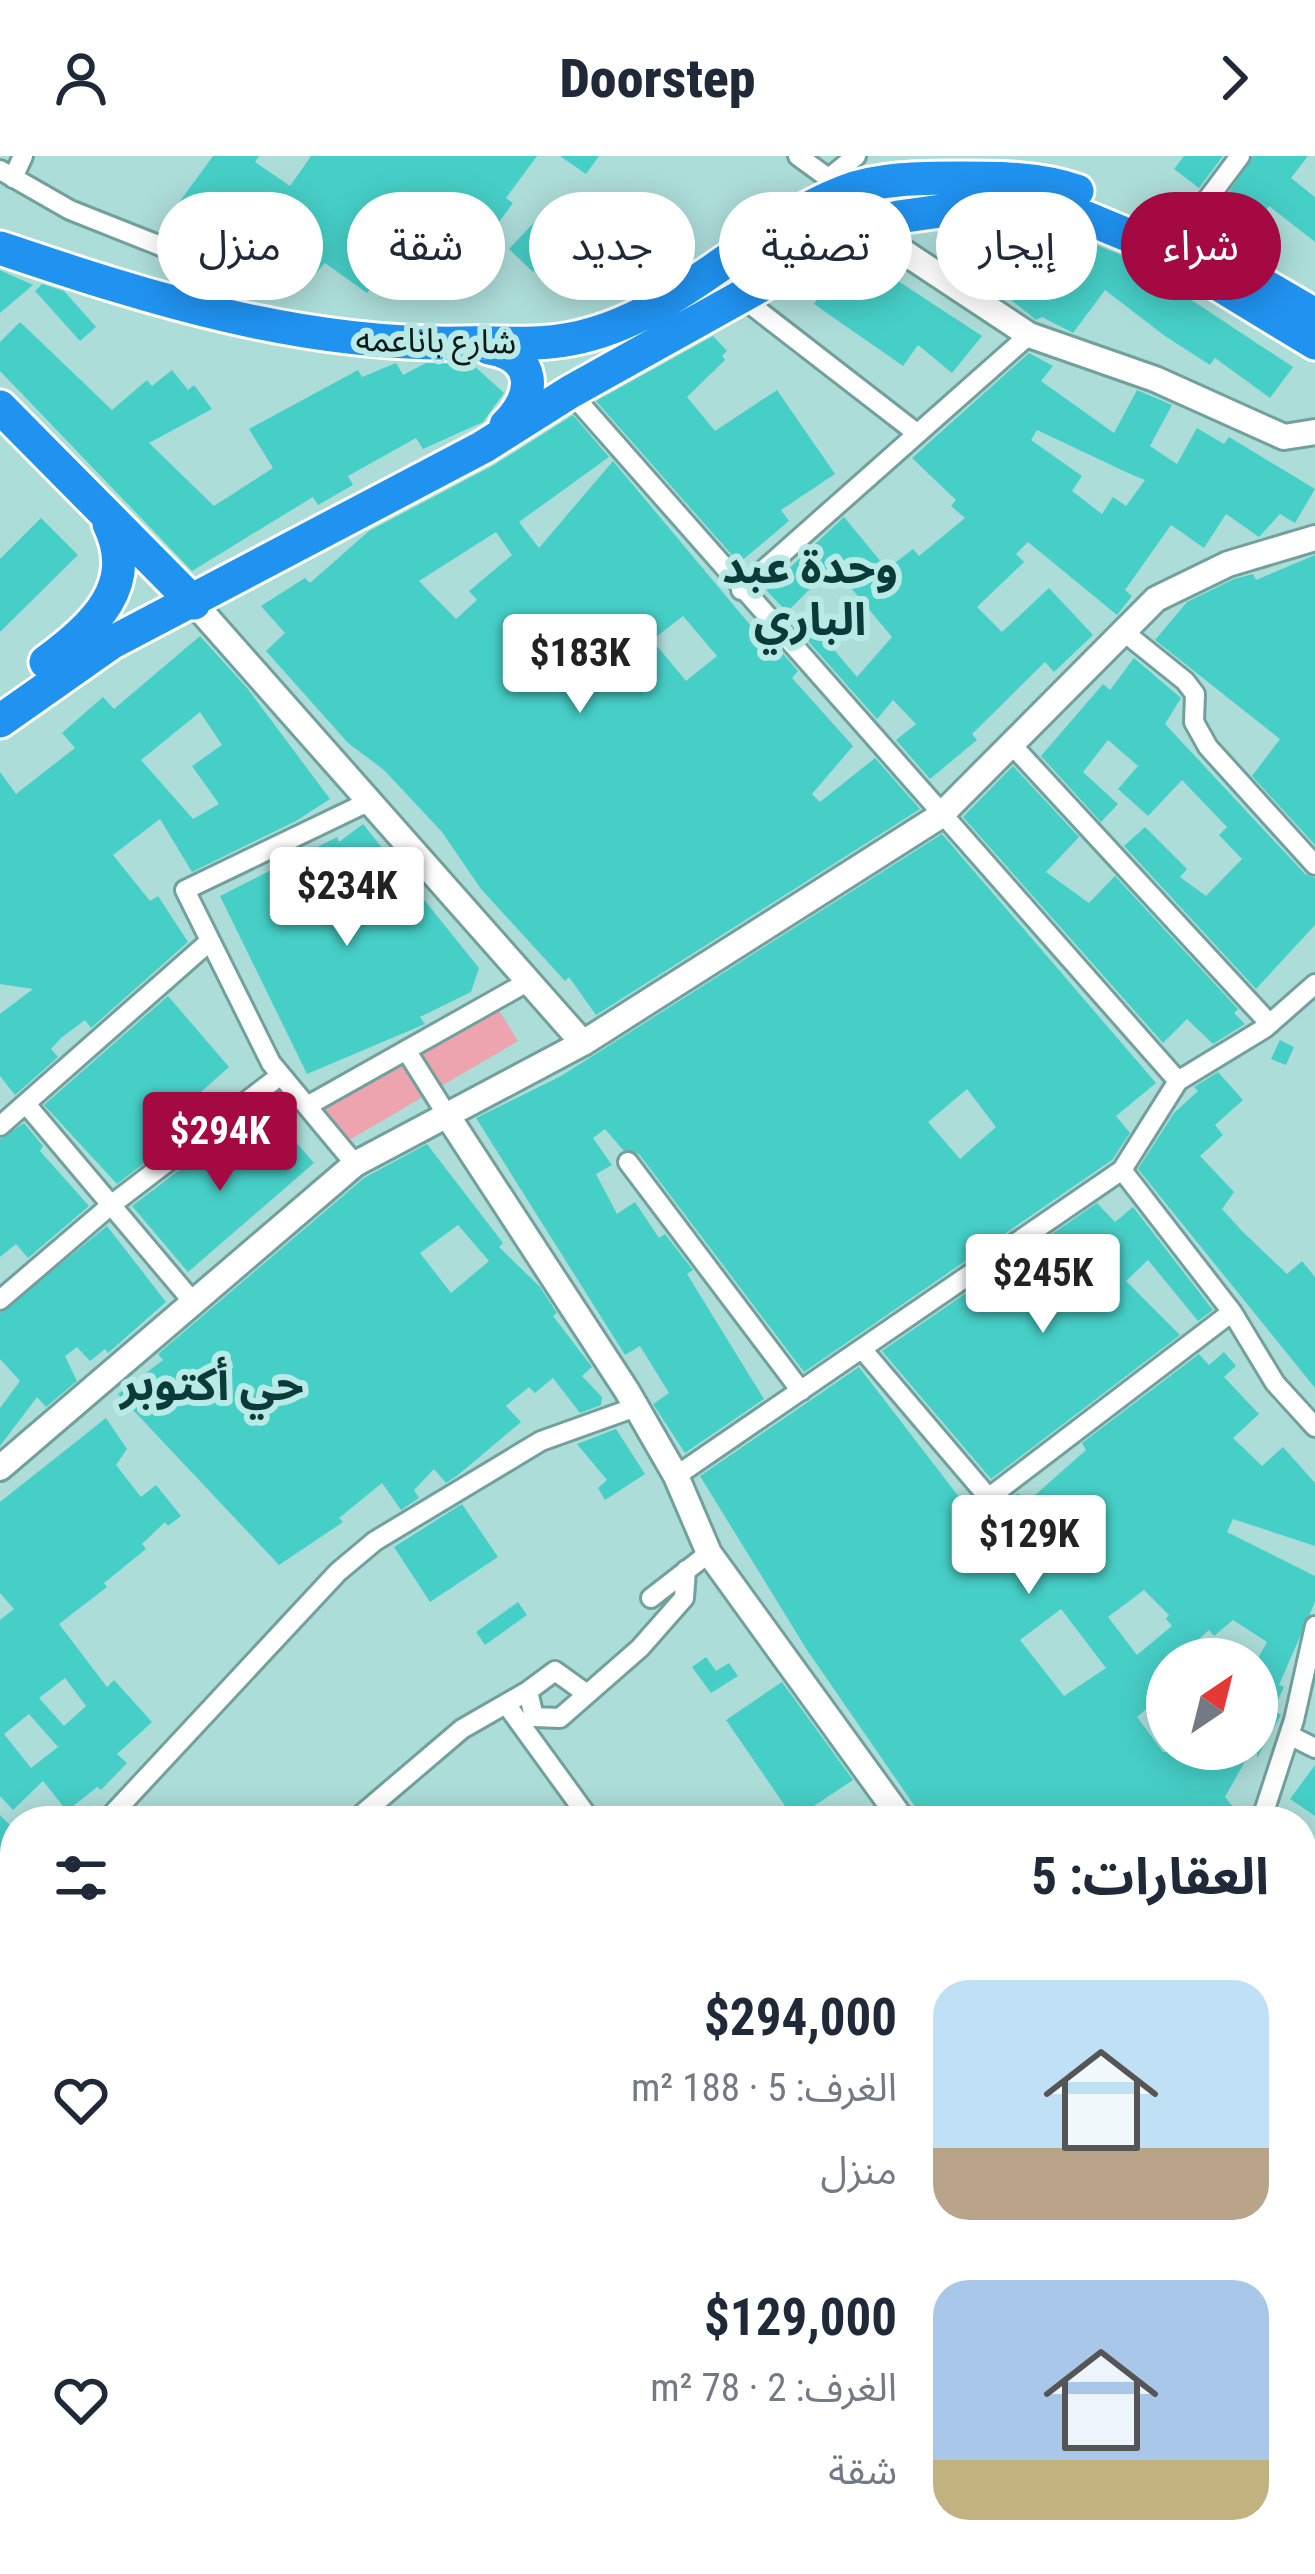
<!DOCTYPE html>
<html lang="ar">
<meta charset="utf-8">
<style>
:root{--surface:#fff;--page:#f2f2f3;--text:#1f2937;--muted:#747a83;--accent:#a40942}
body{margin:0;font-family:"Roboto Condensed","Noto Sans Arabic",sans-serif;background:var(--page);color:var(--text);direction:rtl;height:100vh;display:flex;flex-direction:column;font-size:45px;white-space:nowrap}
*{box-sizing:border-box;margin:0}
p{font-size:39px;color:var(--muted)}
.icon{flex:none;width:66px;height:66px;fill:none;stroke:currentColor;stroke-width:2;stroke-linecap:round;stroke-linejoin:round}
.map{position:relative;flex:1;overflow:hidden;direction:ltr}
.panel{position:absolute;left:0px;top:1650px;width:1317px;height:768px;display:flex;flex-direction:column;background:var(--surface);border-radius:48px 48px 0 0;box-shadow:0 6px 30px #0003;direction:rtl}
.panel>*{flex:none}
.hud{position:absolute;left:36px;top:36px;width:1245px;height:108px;direction:rtl;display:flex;gap:24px}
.needle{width:78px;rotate:35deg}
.buttons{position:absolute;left:1146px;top:1482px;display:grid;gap:24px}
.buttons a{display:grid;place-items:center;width:132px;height:132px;border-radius:50%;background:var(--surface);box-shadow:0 6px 30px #0003;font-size:60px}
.price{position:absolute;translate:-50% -102px;padding:0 27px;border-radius:12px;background:#fff;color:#222;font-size:39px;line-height:78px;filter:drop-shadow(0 3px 6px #0008)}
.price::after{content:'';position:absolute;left:50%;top:72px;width:36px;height:27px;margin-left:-18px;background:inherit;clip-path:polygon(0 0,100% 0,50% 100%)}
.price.on{background:var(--accent);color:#fff}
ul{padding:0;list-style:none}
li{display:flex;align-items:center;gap:36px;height:300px;padding:0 48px}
li span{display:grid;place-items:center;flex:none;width:336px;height:240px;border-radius:36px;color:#555}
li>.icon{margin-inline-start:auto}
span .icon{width:144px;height:144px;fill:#fffc;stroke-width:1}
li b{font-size:51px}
h2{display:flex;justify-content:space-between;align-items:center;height:144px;padding:0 48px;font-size:51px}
.pill{padding:0 42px;border-radius:54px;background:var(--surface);box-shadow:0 6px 30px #0003;font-size:42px;line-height:108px}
.pill.on{background:var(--accent);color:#fff}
header{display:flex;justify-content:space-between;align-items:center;height:156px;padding:0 48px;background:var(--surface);font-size:54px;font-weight:800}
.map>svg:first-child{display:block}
.green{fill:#eea4af}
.building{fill:#46cfc7;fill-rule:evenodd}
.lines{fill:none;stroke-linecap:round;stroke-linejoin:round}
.street-casing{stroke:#72a09d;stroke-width:24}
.secondary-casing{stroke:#72a09d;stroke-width:30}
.highway-casing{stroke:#fff;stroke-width:39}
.street{stroke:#fff;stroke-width:18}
.secondary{stroke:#fff;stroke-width:24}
.highway{stroke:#2092f0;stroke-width:33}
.labels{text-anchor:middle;stroke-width:12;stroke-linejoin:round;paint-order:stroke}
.street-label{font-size:33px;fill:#071a19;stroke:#baeae6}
.district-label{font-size:45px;font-weight:bold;fill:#0a3b39;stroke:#baeae6}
</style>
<header><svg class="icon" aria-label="forward" viewBox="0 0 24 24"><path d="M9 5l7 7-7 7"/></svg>Doorstep<svg class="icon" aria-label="person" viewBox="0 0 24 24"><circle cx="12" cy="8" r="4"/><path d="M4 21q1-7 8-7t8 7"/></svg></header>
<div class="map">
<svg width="1315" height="2418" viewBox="0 0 1315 2418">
<rect width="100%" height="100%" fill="#adddd9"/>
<!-- green -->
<path class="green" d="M488 837 518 885 346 986 303 939Z"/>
<!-- building -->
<path class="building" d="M213 0H259L255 6 290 30 311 0H537L506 42 513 47 448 135 394 98 367 137 325 107 311 123 295 121 203 77 197 85 167 63Z
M560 0H599L586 18Z
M1184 0H1223L1199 32 1174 13Z
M1253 0H1308L1291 22 1315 41V86L1269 50 1255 69 1223 45Z
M541 59 593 107 579 123 551 97 533 116 509 93Z
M999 68 1062 111 1080 82 1128 102 1293 211 1270 242 1215 202 1210 209 1165 180 1105 134 1073 177 1042 161 1036 164 953 97 972 72Z
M860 100 982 180 952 217 918 189 903 210 814 148 838 112Z
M0 114 33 129 0 157Z
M42 128 64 135 96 171 80 185 35 135Z
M20 166 112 254 147 224 152 230 172 214 188 234 194 229 212 253 149 287 214 350 273 312 249 273 358 214 362 221 396 207 403 219 426 207 472 208 504 237 483 266 423 293 416 282 348 320 353 329 318 349 313 341 192 415 0 215V186Z
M713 180 727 195 722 200 725 204 687 241 715 275 777 234 835 318 781 354 789 365 739 407 596 245Z
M1029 197 1053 210 1041 225 1114 277 1137 234 1172 249 1150 290 1177 308 1197 272 1224 288 1229 281 1315 333 1295 367 1280 358 1259 381 1226 358 1204 392 1171 369 1125 434 1132 440 1117 459 1028 386 1016 398 1024 406 977 451 1002 476 1049 432 1093 479 1054 516 1045 506 972 578 977 584 930 623 896 584 916 568 893 544 877 563 792 467 803 457 857 521 892 481 842 421 837 425 828 415 787 456 766 434 844 361 887 413 913 393 919 400 965 362 951 350 956 344 912 302ZM1037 274 1128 317 1145 324 1126 350 1113 341 1102 358 1072 335 1082 320 1031 284Z
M573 259 609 301 519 366 539 392 613 305 766 488 771 484 798 515 792 522 853 590 812 638 820 646 875 602 920 653 596 859 569 821 565 825 481 733 442 676 384 614 348 587 266 495 285 477 261 450 305 422 310 427 369 375 494 309ZM496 376 512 399 469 435 477 444 456 463 419 425ZM683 460 717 500 686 525 652 484Z
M41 362 78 399 0 476V403Z
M1315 399V689L1252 620 1280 583 1155 484 1187 446 1234 423 1253 418 1256 424Z
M200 480 247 532 330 643 296 665 192 716 160 663 113 699 150 745 158 740 188 786 91 872 85 864 61 882 51 893 58 901 15 939 0 920V858L33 833 0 828V616L16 638 75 592 62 577 103 541 114 553ZM200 556 222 589 192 610 219 648 193 663 141 604Z
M1134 502 1181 542 1165 568 1305 718 1315 722V769L1256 833 1124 690 1145 671 1187 713 1180 721 1206 740 1242 703 1219 679 1227 671 1182 624 1148 660 1118 633 1138 610 1108 584 1083 616 1118 648 1101 666 1041 600 1103 528 1110 534Z
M1013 610 1079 681 1046 716 1089 747 1115 720 1238 853 1234 857 1245 868 1213 888 1187 863 1163 887 963 661Z
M363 668 479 812 471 836 420 861 425 868 307 918 220 740 337 681 339 686Z
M942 678 1156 927 1116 960 1130 977 1112 1004 804 1216 639 998 623 994 605 973 593 982 612 1009 596 1018 617 1058 635 1046 659 1082 665 1078 693 1114 687 1118 764 1243 685 1297 653 1248 669 1237 640 1190 625 1199 476 962 561 920ZM967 933 996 971 960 1003 928 966Z
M168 840 229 911 166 967 178 981 117 1028 44 949Z
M1280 884 1294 891 1286 909 1271 903Z
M1218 916 1243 944 1215 969 1223 979 1200 1000 1234 1036 1222 1053 1242 1075 1287 1118 1302 1105 1315 1121V1232L1138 1013 1174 957 1198 935 1194 931Z
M24 967 43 990 40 995 89 1050 28 1102 16 1088 0 1101V983Z
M281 969 314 1007 188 1116 132 1050 227 978 246 999Z
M427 988 503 1087 499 1091 540 1131 557 1157 553 1160 592 1211 582 1220 602 1241 601 1249 580 1257 553 1222 535 1237 529 1231 506 1250 521 1266 458 1319 446 1327 434 1313 414 1334 419 1342 401 1354 382 1327 339 1362 343 1366 279 1409 118 1238 163 1204 158 1198 364 1022ZM458 1069 489 1105 451 1137 420 1097Z
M1097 1047 1115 1066 1133 1051 1213 1154 1198 1165 1148 1104 1126 1125 1180 1179 991 1323 882 1195Z
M107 1070 166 1146 108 1197 105 1193 90 1205 77 1191 65 1200 77 1225 46 1251 37 1241 0 1290V1252L20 1225 0 1203V1157Z
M1224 1196 1236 1210 1224 1221 1259 1258 1233 1282 1262 1310 1283 1291 1315 1327V1390L1233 1363 1227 1376 1315 1420V1446L1279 1529 1284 1531 1273 1554 1281 1559 1257 1602V1504L1267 1486 1233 1464 1214 1480 1209 1474 1176 1503H1167V1535L1137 1561 1163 1596 1252 1593 1225 1641 1245 1665H1156L1147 1652 1123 1665H925L807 1494 700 1320 859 1211 976 1363 983 1356 1019 1398 1033 1402 1042 1385 1008 1344 1018 1337 1026 1347 1086 1294 1082 1287 1199 1198 1209 1209ZM1144 1434 1169 1459 1166 1463 1172 1470 1137 1499 1108 1461ZM1061 1453 1106 1512 1064 1540 1020 1484Z
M106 1262 127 1293 116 1309 141 1341 156 1329 181 1360 168 1370 165 1366 142 1388 146 1393 104 1427 107 1431 59 1468 107 1531 114 1524 152 1566 117 1598 127 1607 101 1634 97 1631 67 1655 43 1625 13 1654 0 1640V1464L14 1453 0 1437V1346ZM65 1522 86 1550 64 1570 39 1542ZM29 1558 58 1591 31 1612 4 1578Z
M616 1273 645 1318 605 1344 598 1332 607 1324 577 1288Z
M462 1348 498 1401 430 1446 394 1391Z
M518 1446 527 1459 485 1489 476 1476Z
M706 1501 716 1515 729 1507 738 1520 711 1537 692 1511Z
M782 1526 853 1624 794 1663 726 1564Z
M1315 1609V1660L1290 1643Z
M0 1659 15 1674V1686L0 1701Z"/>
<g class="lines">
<defs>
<path id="street" d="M798 0 846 35
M0 14 70 54 186 100 218 137
M13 22 23 0
M829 22 856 0
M1180 80 1240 0
M741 141 914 275
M570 236 1178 925
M741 434 1029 179
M1124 476 1185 525 1195 538 1194 566 1208 591 1315 709
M1012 589 1270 868
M406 894 447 959
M26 948 193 1146
M307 950 529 825
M0 970 210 785
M628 1006 801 1235
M355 1008 271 907 185 734 370 645
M1122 1014 1232 1156 1275 1227 1315 1271
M0 1144 111 1049 281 919
M862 1193 1029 1389
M676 1320 1122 1014 1178 925 1265 872 1315 828
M987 1343 1232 1156
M651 1442 709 1397
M587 1538 555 1515 528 1535 534 1561 560 1562 640 1492 684 1442 686 1414
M506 1548 591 1665
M1289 1579 1315 1592
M106 1665 338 1416 375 1385 541 1285 636 1251
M354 1665 462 1573 528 1535
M1261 1665 1294 1564 1315 1470
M0 1787 15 1772
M1302 2110 1315 2138"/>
<path id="secondary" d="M869 73 1029 179 1155 223 1284 281 1315 276
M194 447 583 887
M447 959 627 1235 676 1320 709 1397 903 1665
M0 1312 355 1008 583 887 940 660 1156 443 1228 408 1315 382"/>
<path id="highway" d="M0 92C151 143 301 190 462 187 498 186 536 190 571 183 676 163 746 74 843 36 878 22 923 22 960 22 1000 22 1039 22 1077 35
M1231 110 1315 159
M489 192C537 200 537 239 506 269
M0 251 194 447
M46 506C94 470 139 430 109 368
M0 565 111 487 483 291 570 236 839 86 898 61 1005 46 1060 51 1159 92 1315 187"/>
</defs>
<!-- street casing -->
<use href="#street" class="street-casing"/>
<!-- secondary casing -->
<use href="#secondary" class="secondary-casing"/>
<!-- highway casing -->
<use href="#highway" class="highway-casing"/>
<!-- street -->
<use href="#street" class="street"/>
<!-- secondary -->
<use href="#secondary" class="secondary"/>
<!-- highway -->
<use href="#highway" class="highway"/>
</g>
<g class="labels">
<!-- street labels -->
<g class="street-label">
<text transform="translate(436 184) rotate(1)" y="12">شارع باناعمه</text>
</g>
<!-- district labels -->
<g class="district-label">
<text x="810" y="427">وحدة عبد<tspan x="810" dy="52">الباري</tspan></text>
<text x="212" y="1244">حي أكتوبر</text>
</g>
</g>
</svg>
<div class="buttons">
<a><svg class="needle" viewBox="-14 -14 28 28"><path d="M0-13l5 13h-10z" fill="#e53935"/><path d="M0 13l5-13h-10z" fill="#747a83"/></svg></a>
</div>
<b class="price" style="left:580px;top:560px">$183K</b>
<b class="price" style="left:347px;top:793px">$234K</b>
<b class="price on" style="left:220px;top:1038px">$294K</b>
<b class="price" style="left:1043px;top:1180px">$245K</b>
<b class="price" style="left:1029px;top:1441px">$129K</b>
<div class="hud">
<a class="pill on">شراء</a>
<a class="pill">إيجار</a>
<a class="pill">تصفية</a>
<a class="pill">جديد</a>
<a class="pill">شقة</a>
<a class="pill">منزل</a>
</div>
<section class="panel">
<h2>العقارات: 5<svg class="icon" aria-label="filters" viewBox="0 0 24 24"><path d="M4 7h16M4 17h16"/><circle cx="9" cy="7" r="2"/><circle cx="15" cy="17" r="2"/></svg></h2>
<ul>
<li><span style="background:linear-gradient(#bfe0f5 70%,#b9a48a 0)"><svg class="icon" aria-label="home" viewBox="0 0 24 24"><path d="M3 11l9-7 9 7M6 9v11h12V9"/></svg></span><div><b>$294,000</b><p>الغرف: 5 · 188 m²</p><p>منزل</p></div><svg class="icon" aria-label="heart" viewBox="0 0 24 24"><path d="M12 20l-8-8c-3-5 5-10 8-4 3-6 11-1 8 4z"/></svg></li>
<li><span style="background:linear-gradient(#a9c7e8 75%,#c2b280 0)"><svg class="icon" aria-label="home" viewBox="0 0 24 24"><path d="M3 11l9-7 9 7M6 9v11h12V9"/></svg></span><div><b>$129,000</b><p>الغرف: 2 · 78 m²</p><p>شقة</p></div><svg class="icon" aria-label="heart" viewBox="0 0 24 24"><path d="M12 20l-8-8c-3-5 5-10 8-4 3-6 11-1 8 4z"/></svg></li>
</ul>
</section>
</div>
